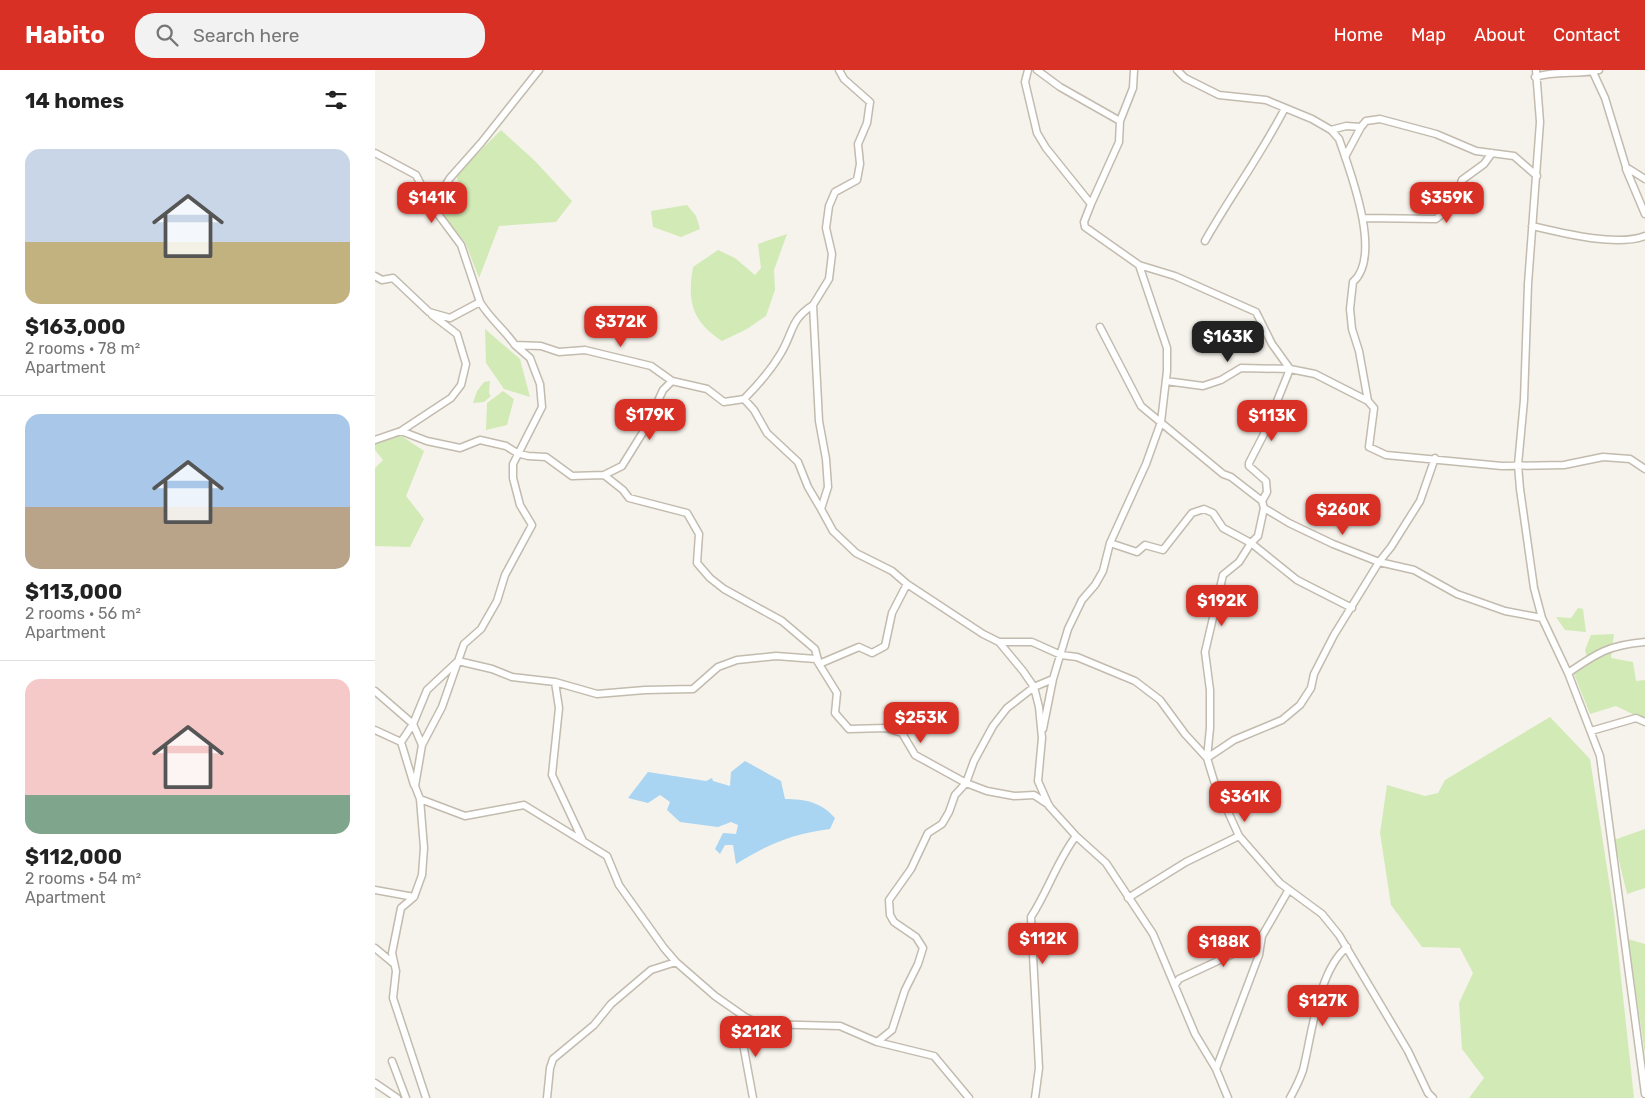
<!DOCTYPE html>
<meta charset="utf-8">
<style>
:root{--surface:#fff;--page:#f2f2f2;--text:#222;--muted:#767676;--line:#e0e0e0;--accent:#d93025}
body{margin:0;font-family:Rubik,sans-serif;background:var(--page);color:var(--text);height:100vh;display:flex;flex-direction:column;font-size:19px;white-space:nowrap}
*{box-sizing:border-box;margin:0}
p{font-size:16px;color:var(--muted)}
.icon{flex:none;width:28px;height:28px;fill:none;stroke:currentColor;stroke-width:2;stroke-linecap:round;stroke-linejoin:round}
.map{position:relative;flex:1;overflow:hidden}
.details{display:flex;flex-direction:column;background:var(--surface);width:375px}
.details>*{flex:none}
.price{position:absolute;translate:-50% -42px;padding:0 11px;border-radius:10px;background:var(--accent);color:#fff;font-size:16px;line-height:32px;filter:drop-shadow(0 1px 2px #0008)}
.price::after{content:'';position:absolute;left:50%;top:30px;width:15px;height:11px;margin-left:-8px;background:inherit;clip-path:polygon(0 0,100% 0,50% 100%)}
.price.active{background:#222;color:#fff}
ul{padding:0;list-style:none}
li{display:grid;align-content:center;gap:10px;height:265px;padding:0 25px}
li+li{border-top:1px solid var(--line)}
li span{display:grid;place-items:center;height:155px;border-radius:15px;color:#555}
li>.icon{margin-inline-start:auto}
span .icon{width:90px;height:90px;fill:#fffc;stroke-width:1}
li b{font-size:21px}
h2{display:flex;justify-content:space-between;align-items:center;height:60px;padding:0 25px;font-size:21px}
header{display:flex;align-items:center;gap:30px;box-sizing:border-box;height:70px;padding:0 25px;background:var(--accent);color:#fff}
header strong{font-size:24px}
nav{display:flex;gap:28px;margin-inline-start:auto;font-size:18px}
.search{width:350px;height:45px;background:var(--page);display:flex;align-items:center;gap:12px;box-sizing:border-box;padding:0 18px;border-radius:20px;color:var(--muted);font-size:19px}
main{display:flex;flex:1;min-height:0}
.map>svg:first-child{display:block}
.green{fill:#d2eab5}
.water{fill:#a9d4f2}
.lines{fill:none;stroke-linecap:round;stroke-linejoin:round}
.street-casing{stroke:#c2bbae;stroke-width:9}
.street{stroke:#fff;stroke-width:6}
</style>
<header>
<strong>Habito</strong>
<div class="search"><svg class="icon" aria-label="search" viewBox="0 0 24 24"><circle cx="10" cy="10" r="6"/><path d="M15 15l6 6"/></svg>Search here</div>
<nav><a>Home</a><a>Map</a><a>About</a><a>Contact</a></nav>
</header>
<main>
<section class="details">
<h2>14 homes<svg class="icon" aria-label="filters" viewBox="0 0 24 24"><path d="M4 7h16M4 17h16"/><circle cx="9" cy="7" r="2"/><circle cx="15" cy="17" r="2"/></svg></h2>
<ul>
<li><span style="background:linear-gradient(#c9d6e8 60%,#c2b280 0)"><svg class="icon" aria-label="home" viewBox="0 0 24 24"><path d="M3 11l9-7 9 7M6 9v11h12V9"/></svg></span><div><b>$163,000</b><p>2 rooms · 78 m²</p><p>Apartment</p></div></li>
<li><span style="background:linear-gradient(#a9c7e8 60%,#b9a48a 0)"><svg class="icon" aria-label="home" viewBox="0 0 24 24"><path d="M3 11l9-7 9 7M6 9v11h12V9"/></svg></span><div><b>$113,000</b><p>2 rooms · 56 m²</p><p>Apartment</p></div></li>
<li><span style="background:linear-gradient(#f6c9c9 75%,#7fa58c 0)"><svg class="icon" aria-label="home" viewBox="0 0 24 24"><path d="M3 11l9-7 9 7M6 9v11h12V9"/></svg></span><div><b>$112,000</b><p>2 rooms · 54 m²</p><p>Apartment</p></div></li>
</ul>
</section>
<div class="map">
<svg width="1270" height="1028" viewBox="0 0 1270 1028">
<rect width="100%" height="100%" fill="#f6f3ec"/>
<!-- green -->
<path class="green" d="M126 60 160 91 197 131 181 152 124 156 104 208 90 172 65 143 77 134 75 129 84 115 81 105Z
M312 135 321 146 325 159 306 167 278 157 276 141Z
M412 164 399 200 400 220 391 246 372 259 347 271C317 251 312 232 318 197L343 180 360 188 380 205 386 198 383 174Z
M110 259 145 289 155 327 129 319 111 293Z
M115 311 114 323 116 326 109 332 98 333 102 321 109 312Z
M128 321 139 329 132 355 111 360 112 333Z
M25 365 49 381 31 426 49 449 35 477 0 476V398L8 390 0 380V372L7 366Z
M1203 538 1208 539 1211 562 1190 560 1181 547 1196 548Z
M1239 564 1236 588 1258 592 1261 611 1270 610V650L1241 636 1215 644 1197 599 1212 587 1210 580 1216 565Z
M1175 647 1215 689 1239 843 1259 1028H1094L1109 1008 1087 979 1084 933 1098 903 1085 878 1047 877 1016 835 1005 763 1012 715 1050 726 1063 723 1070 710Z
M1270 759V818L1252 824 1239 770Z
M1253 869 1270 874V984Z"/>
<!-- water -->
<path class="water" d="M370 691 406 711 410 729C430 729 446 732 460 748L455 759C416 764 394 774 361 794L358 775H350L345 784 340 779 348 763 361 764 363 755 356 752 343 757 305 752 292 740 295 732 285 725 273 733 253 728 273 702 331 711 337 708 338 711 355 716 356 702Z"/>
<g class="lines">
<defs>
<path id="street" d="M464 0 469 9 495 32 492 53 483 74 485 94 482 110 460 122 454 136 451 158 457 184 454 209 438 235 444 351 451 389 453 417 446 439 458 461 481 483 517 501 532 514 608 564 624 572 648 601 659 617 664 637 667 668 663 711 674 736 701 766 731 793 778 864 820 964 841 999 853 1028
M653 0 650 12 662 63 671 78 716 134 709 152 710 157 764 195 792 278V301L786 352 771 394 735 473 728 501 720 515 707 530 693 559 678 609 668 659
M662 0 685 17 745 51
M802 0 810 8 844 25 891 30 937 49 956 60 971 56 986 57 991 51 1005 49 1061 64 1101 81 1139 86 1162 106
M1161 0 1165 52 1153 214 1149 330 1143 395 1145 419 1159 518 1167 548 1193 603 1225 686 1270 1024
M1217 0 1230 28 1251 97 1270 109
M1160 7C1181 0 1202 5 1224 0
M956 60 964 69C975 101 1008 186 978 212L975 239 977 259 984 281 993 331
M0 83 41 105 57 136 86 175 105 232
M970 87 986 57
M1251 99 1270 144
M716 134 744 72 745 51 758 18 759 0
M57 136 75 108 106 73 164 0
M989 148 1061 149 1073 139 1082 125 1087 110 1109 94 1117 83
M1157 156C1187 163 1241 177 1270 166
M830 171C856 125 886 85 910 38
M764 195 800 206 881 242 897 274 915 299 940 304 993 331 999 338 994 377 1011 385 1127 396 1189 395 1228 387 1255 389 1270 399
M0 206 7 210 18 208 54 242 75 248 105 232C115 249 129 259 140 275L166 276 184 282 210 280 276 296 297 311 332 319 349 332 369 329 379 340 392 363 423 392 433 417 446 439
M725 257 766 336 848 404 856 407 887 431 889 438 914 453 958 474 1004 492 1039 500 1082 524 1130 541 1167 548
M791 311 828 316 846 310 866 298 915 299 888 366 874 393V396L891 411 892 422 887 431
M369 329C383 315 396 300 406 283 419 261 415 250 438 235
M26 361 52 371 85 378 105 370 131 376 142 383 153 386 171 387 197 406 229 405 248 420 254 428 312 443 324 464 322 493 335 508 349 519 407 551 440 579 444 594 462 623 460 643 474 659 511 658 527 663 540 685 591 713 612 721 639 726 659 725 674 735
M0 370 26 361 76 328 86 315 91 294 82 264 57 245
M229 405 247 396 270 359 288 320 297 311
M735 473 762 482 770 475 788 480 817 443 829 439 838 443 848 458 876 473 922 510 977 538
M624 572H657L686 585 702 587 760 611 785 630 810 664 832 688 839 711 864 766 905 813 947 844 964 865 1033 981 1053 1023 1058 1028
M1193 603C1222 583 1234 575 1270 572
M180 612 184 638 177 705 208 771
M0 621 38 654 47 675
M0 660 26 672 39 715
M1216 661 1261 648 1270 652
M26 672 38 654 52 620 83 591 117 599 137 607 180 612 222 624 270 620 318 619 343 597 362 590 401 586 441 589 444 594 484 577 497 583 510 576 517 543 532 514
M832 688 859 670 907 650 925 635 936 618 939 604 959 565 1004 492 1016 477 1045 431 1060 388
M832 688 835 658V620L830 582 848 505 864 492 876 473 883 466 889 438
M45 729 90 746 149 735 232 786 244 815 289 878 301 892 340 926 370 947 385 954 465 956 502 972 559 986 594 1028
M0 820 39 827
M753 828 811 792 864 766
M0 878 18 893
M800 915 804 909 862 882 875 871 887 866
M370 947 366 963 378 1028
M502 972 517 960 530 920 543 894 548 878 541 867 519 852 515 845 514 830 536 799 553 763 567 754 574 742 580 725 591 713 599 691 618 656 632 638 659 617 678 609
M17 991 31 1028
M841 999 884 885 887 866 913 821
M0 1013 22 1028
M51 1028 18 928 21 901 17 883 26 838 39 827 47 805 49 778 45 729 40 716 47 675 67 637 89 574 106 559 122 531 130 505 157 455 145 435 138 408V394L167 337 165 314 155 288 140 275
M172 1028 175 998 178 989 219 955 236 934 276 900 301 892
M660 1028 664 998 656 847C673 821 682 791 701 766
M915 1028C920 1019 925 1009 928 1000 937 964 943 901 972 877"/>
</defs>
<!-- street casing -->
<use href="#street" class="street-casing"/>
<!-- street -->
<use href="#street" class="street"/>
</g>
</svg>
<b class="price" style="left:57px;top:154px">$141K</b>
<b class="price" style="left:1072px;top:154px">$359K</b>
<b class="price" style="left:246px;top:278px">$372K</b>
<b class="price active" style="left:853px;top:293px">$163K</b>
<b class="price" style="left:275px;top:371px">$179K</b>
<b class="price" style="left:897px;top:372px">$113K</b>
<b class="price" style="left:968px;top:466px">$260K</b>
<b class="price" style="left:847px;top:557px">$192K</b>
<b class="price" style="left:546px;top:674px">$253K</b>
<b class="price" style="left:870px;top:753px">$361K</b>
<b class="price" style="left:668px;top:895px">$112K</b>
<b class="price" style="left:849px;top:898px">$188K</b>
<b class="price" style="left:948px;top:957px">$127K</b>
<b class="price" style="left:381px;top:988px">$212K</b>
</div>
</main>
